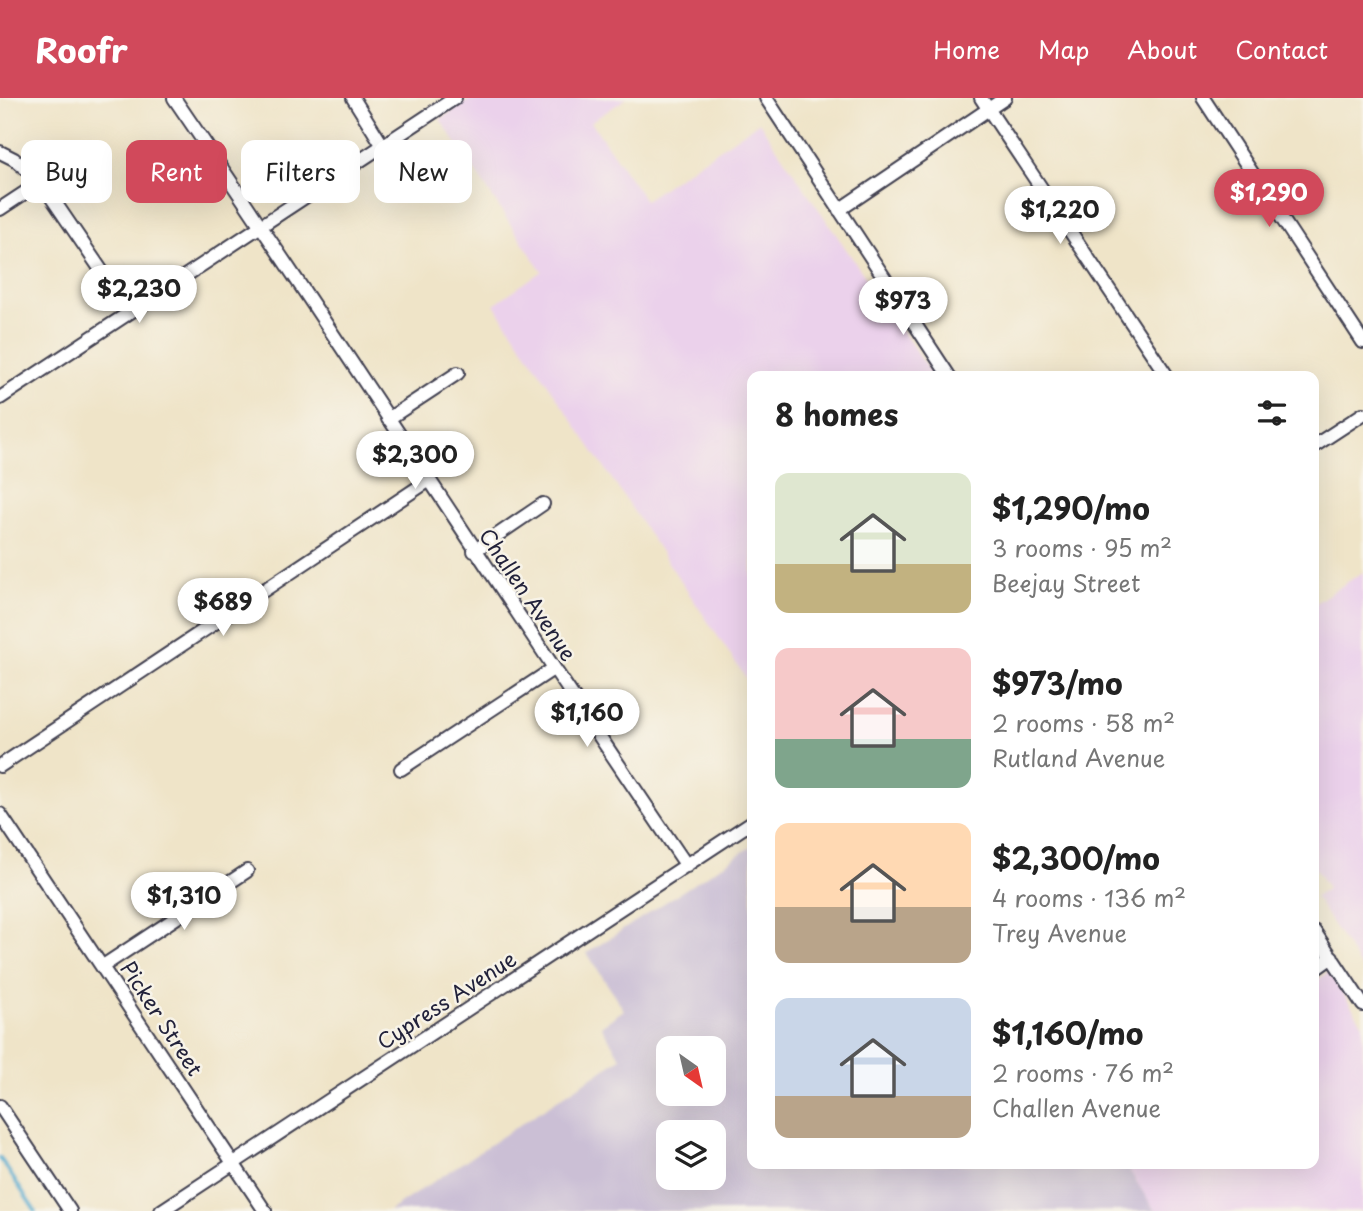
<!DOCTYPE html>
<meta charset="utf-8">
<style>
:root{--surface:#fff;--page:#f6f6f6;--text:#222;--muted:#767676;--accent:#d1495b}
body{margin:0;font-family:"Playpen Sans",sans-serif;background:var(--page);color:var(--text);height:100vh;display:flex;flex-direction:column;font-size:26px;white-space:nowrap}
*{box-sizing:border-box;margin:0}
p{font-size:23px;color:var(--muted)}
.icon{flex:none;width:38px;height:38px;fill:none;stroke:currentColor;stroke-width:2;stroke-linecap:round;stroke-linejoin:round}
.map{position:relative;flex:1;overflow:hidden}
.drawer{position:absolute;left:747px;top:273px;width:572px;height:798px;display:flex;flex-direction:column;background:var(--surface);border-radius:14px;box-shadow:0 7px 28px #0002}
.drawer>*{flex:none}
.banner{position:absolute;left:21px;top:42px;width:621px;height:63px;display:flex;gap:14px}
.needle{width:46px;rotate:146deg}
.controls{position:absolute;left:656px;top:938px;display:grid;gap:14px}
.controls a{display:grid;place-items:center;width:70px;height:70px;border-radius:14px;background:var(--surface);box-shadow:0 7px 28px #0002;font-size:35px}
.price{position:absolute;translate:-50% -60px;padding:0 16px;border-radius:24px;background:#fff;color:#222;font-size:23px;line-height:46px;filter:drop-shadow(0 2px 4px #0008)}
.price::after{content:'';position:absolute;left:50%;top:42px;width:21px;height:16px;margin-left:-10px;background:inherit;clip-path:polygon(0 0,100% 0,50% 100%)}
.price.on{background:var(--accent);color:#fff}
ul{padding:0;list-style:none}
li{display:flex;align-items:center;gap:21px;height:175px;padding:0 28px}
li span{display:grid;place-items:center;flex:none;width:196px;height:140px;border-radius:14px;color:#555}
li>.icon{margin-inline-start:auto}
span .icon{width:84px;height:84px;fill:#fffc;stroke-width:1}
li b{font-size:30px}
h2{display:flex;justify-content:space-between;align-items:center;height:84px;padding:0 28px;font-size:30px}
.chip{padding:0 24px;border-radius:14px;background:var(--surface);box-shadow:0 7px 28px #0002;font-size:24px;line-height:63px}
.chip.on{background:var(--accent);color:#fff}
header{display:flex;align-items:center;gap:42px;box-sizing:border-box;height:98px;padding:0 35px;background:var(--accent);color:#fff}
header strong{font-size:33px}
nav{display:flex;gap:38px;margin-inline-start:auto;font-size:24px}
.map>svg:first-child{display:block}
.built{fill:#ebd1eb}
.industrial{fill:#cbbfd5;fill-rule:evenodd}
.lines{fill:none;stroke-linecap:round;stroke-linejoin:round}
.stream{stroke:#52aacf;stroke-width:3.5}
.minor-casing{stroke:#413f50;stroke-width:16}
.minor{stroke:#fff;stroke-width:12}
.labels{text-anchor:middle;stroke-width:5;stroke-linejoin:round;paint-order:stroke}
.street-label{font-size:21px;fill:#22223b;stroke:#f7f3e8}
</style>
<header>
<strong>Roofr</strong>
<nav><a>Home</a><a>Map</a><a>About</a><a>Contact</a></nav>
</header>
<div class="map">
<svg width="1363" height="1113" viewBox="0 0 1363 1113">
<rect width="100%" height="100%" fill="#f7f3e8"/>
<filter id="ink" filterUnits="userSpaceOnUse"><feTurbulence type="fractalNoise" baseFrequency=".0143" numOctaves="2"/><feDisplacementMap in="SourceGraphic" scale="14" xChannelSelector="R" yChannelSelector="G"/><feConvolveMatrix kernelMatrix="1 2 1 2 8 2 1 2 1" color-interpolation-filters="sRGB"/></filter>
<filter id="wash" filterUnits="userSpaceOnUse"><feTurbulence type="fractalNoise" baseFrequency=".00686" numOctaves="4" result="noise"/><feDisplacementMap in="SourceGraphic" scale="28" xChannelSelector="R" yChannelSelector="G"/><feGaussianBlur stdDeviation="1.57" result="paint"/><feColorMatrix in="noise" values="0 0 0 0 0 0 0 0 0 0 0 0 0 0 0 0 0 1.4 0 .05"/><feComposite in="paint" operator="in"/></filter>
<g filter="url(#wash)">
<rect width="100%" height="100%" fill="#efe4c8"/>
<!-- built -->
<path class="built" d="M472 0H627L591 24 645 102 759 24 933 278H752V589L494 206 542 173 440 21Z
M1363 474V873L1315 799 1328 790 1314 769V506Z
M1329 874 1363 926V1113H1155L1125 1066H1314V884Z"/>
<!-- industrial -->
<path class="industrial" d="M752 748V1066H1125L1155 1113H389L621 960 601 928 624 912 587 855ZM668 950H714V996H668ZM668 1034H714V1080H668Z"/>
<g class="lines">
<!-- stream -->
<path class="stream" d="M0 1060 35 1113"/>
</g>
</g>
<g filter="url(#ink)">
<g class="lines">
<defs>
<path id="minor" d="M174 0C348 254 514 514 687 768
M353 0 383 48
M766 0 949 278
M981 0 1167 278
M1203 0 1363 244
M0 54 14 61 41 84 129 213
M0 111 41 84
M839 112 1005 0
M0 300 455 0
M388 321 458 275
M1314 348 1363 316
M474 453 543 406
M0 668 428 383
M401 671 553 571
M0 716 265 1113
M1314 833 1363 907
M103 868 247 773
M1314 872 1332 859
M0 1008 70 1113
M161 1113 752 724"/>
</defs>
<!-- minor casing -->
<use href="#minor" class="minor-casing"/>
<!-- minor -->
<use href="#minor" class="minor"/>
</g>
</g>
<g class="labels">
<!-- street labels -->
<g class="street-label">
<text transform="translate(527 497) rotate(56)" y="7">Challen Avenue</text>
<text transform="translate(447 903) rotate(-33)" y="7">Cypress Avenue</text>
<text transform="translate(161 921) rotate(57)" y="7">Picker Street</text>
</g>
</g>
</svg>
<div class="controls">
<a><svg class="needle" viewBox="-14 -14 28 28"><path d="M0-13l5 13h-10z" fill="#e53935"/><path d="M0 13l5-13h-10z" fill="#767676"/></svg></a>
<a><svg class="icon" aria-label="layers" viewBox="0 0 24 24"><path d="M12 4l9 5-9 5-9-5zM3 14l9 5 9-5"/></svg></a>
</div>
<b class="price on" style="left:1269px;top:131px">$1,290</b>
<b class="price" style="left:1060px;top:148px">$1,220</b>
<b class="price" style="left:139px;top:227px">$2,230</b>
<b class="price" style="left:903px;top:239px">$973</b>
<b class="price" style="left:415px;top:393px">$2,300</b>
<b class="price" style="left:223px;top:540px">$689</b>
<b class="price" style="left:587px;top:651px">$1,160</b>
<b class="price" style="left:184px;top:834px">$1,310</b>
<div class="banner">
<a class="chip">Buy</a>
<a class="chip on">Rent</a>
<a class="chip">Filters</a>
<a class="chip">New</a>
</div>
<section class="drawer">
<h2>8 homes<svg class="icon" aria-label="filters" viewBox="0 0 24 24"><path d="M4 7h16M4 17h16"/><circle cx="9" cy="7" r="2"/><circle cx="15" cy="17" r="2"/></svg></h2>
<ul>
<li><span style="background:linear-gradient(#dfe7d0 65%,#c2b280 0)"><svg class="icon" aria-label="home" viewBox="0 0 24 24"><path d="M3 11l9-7 9 7M6 9v11h12V9"/></svg></span><div><b>$1,290/mo</b><p>3 rooms · 95 m²</p><p>Beejay Street</p></div></li>
<li><span style="background:linear-gradient(#f6c9c9 65%,#7fa58c 0)"><svg class="icon" aria-label="home" viewBox="0 0 24 24"><path d="M3 11l9-7 9 7M6 9v11h12V9"/></svg></span><div><b>$973/mo</b><p>2 rooms · 58 m²</p><p>Rutland Avenue</p></div></li>
<li><span style="background:linear-gradient(#ffd9b3 60%,#b9a48a 0)"><svg class="icon" aria-label="home" viewBox="0 0 24 24"><path d="M3 11l9-7 9 7M6 9v11h12V9"/></svg></span><div><b>$2,300/mo</b><p>4 rooms · 136 m²</p><p>Trey Avenue</p></div></li>
<li><span style="background:linear-gradient(#c9d6e8 70%,#b9a48a 0)"><svg class="icon" aria-label="home" viewBox="0 0 24 24"><path d="M3 11l9-7 9 7M6 9v11h12V9"/></svg></span><div><b>$1,160/mo</b><p>2 rooms · 76 m²</p><p>Challen Avenue</p></div></li>
</ul>
</section>
</div>
